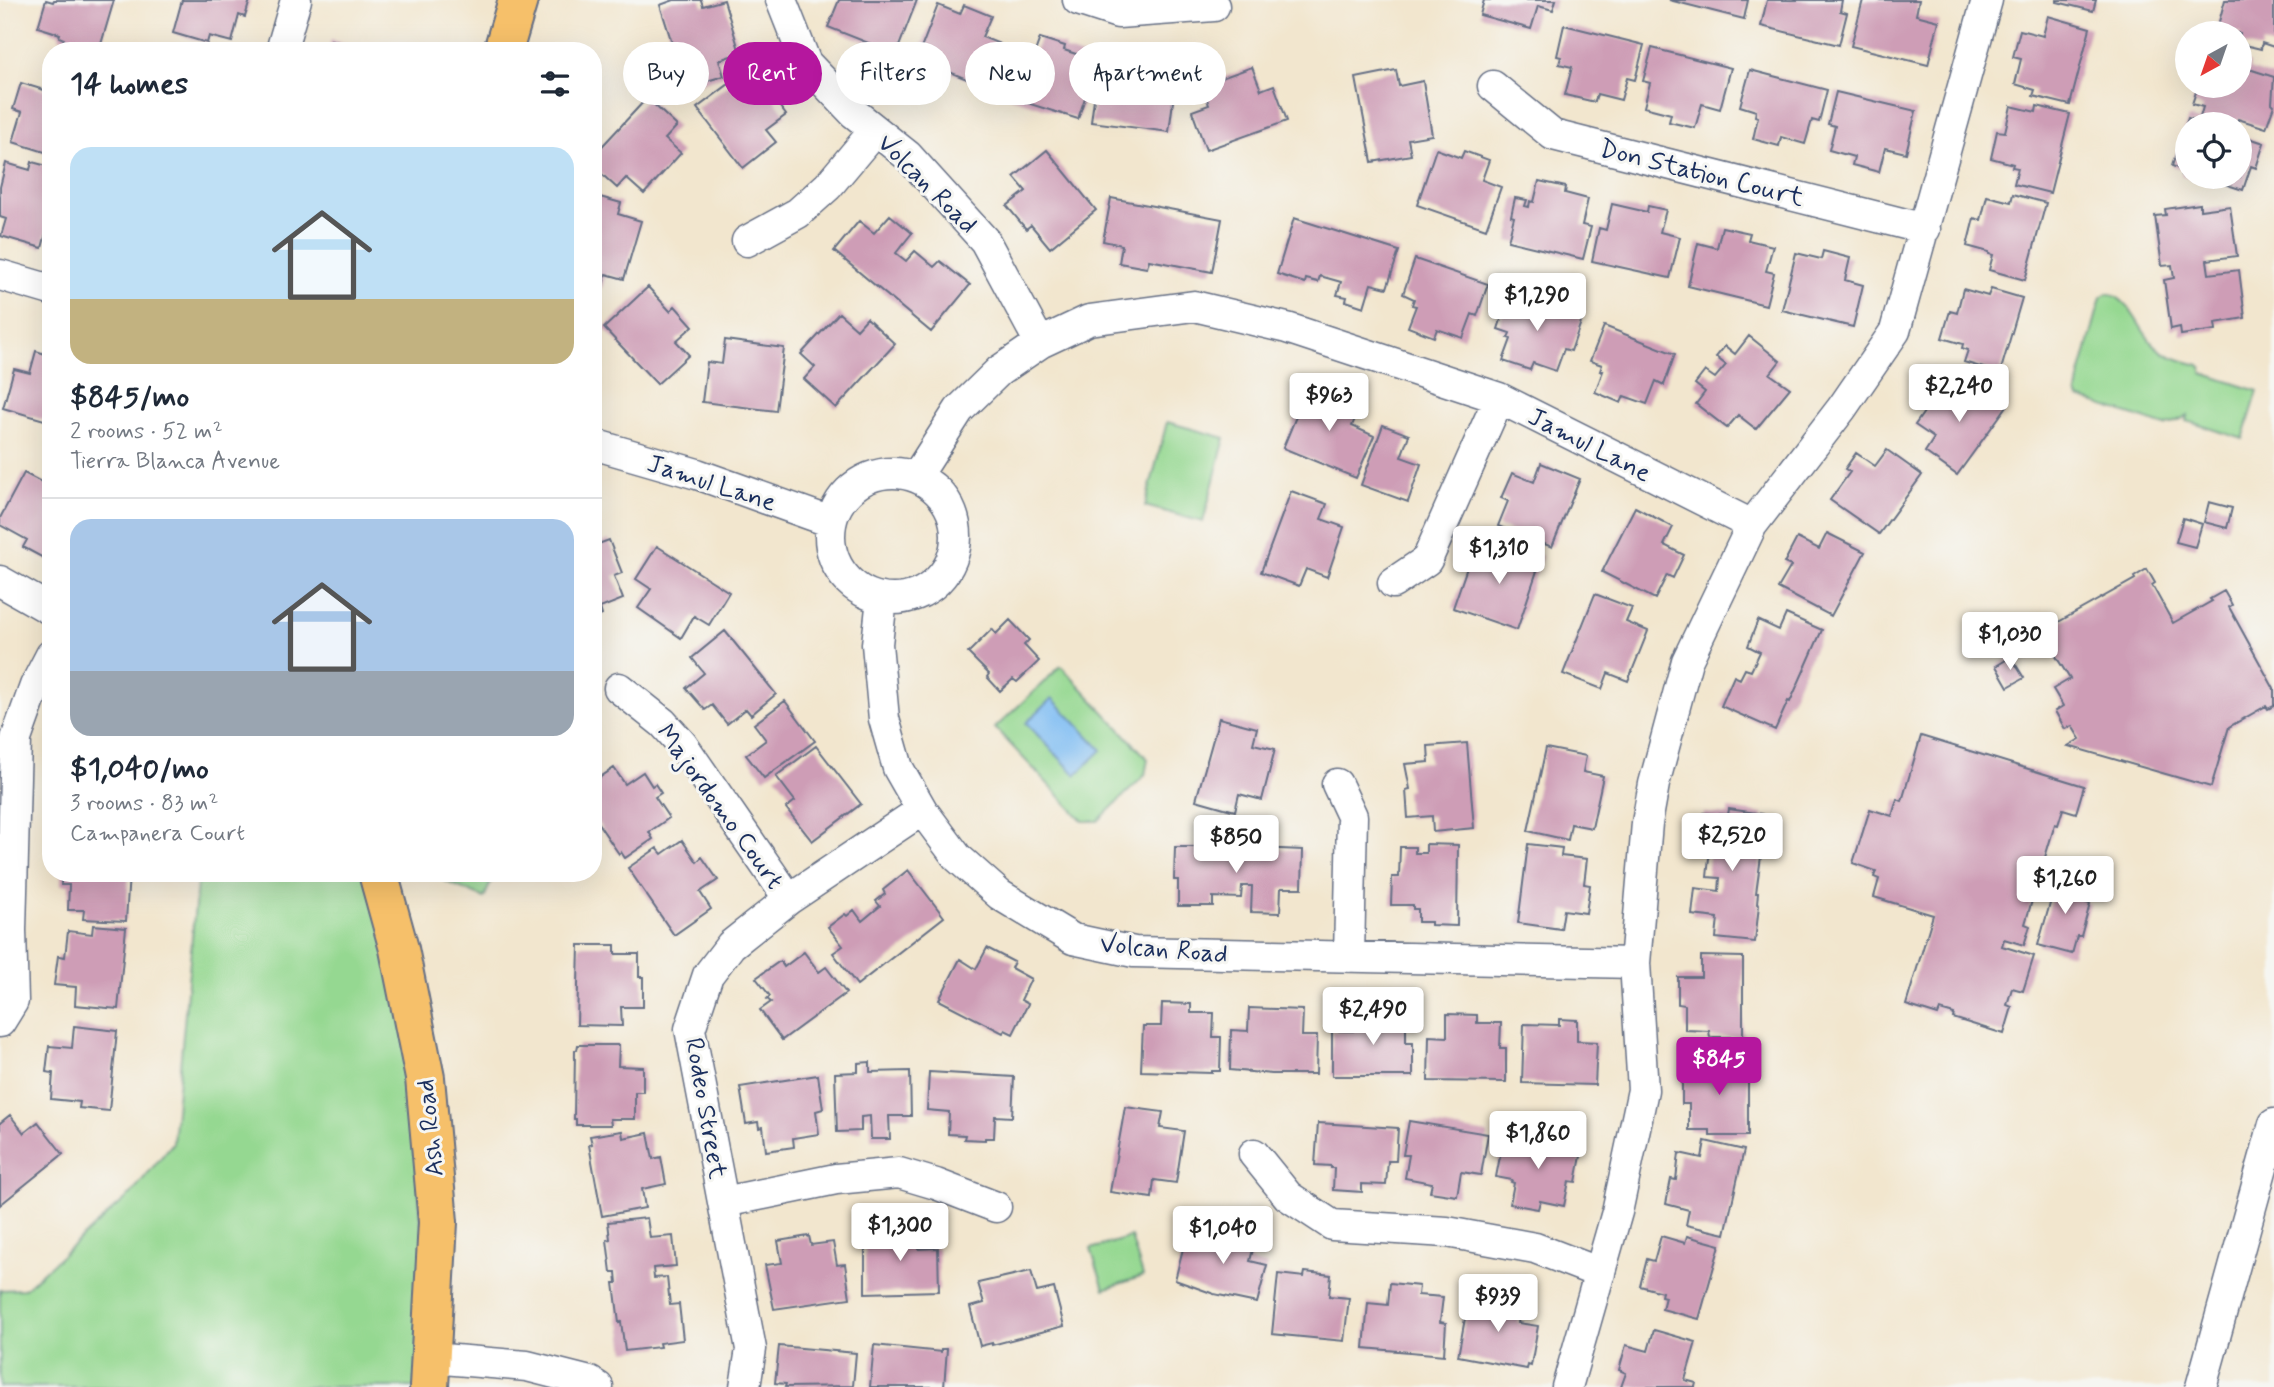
<!DOCTYPE html>
<meta charset="utf-8">
<style>
:root{--surface:#fff;--page:#f6f6f7;--text:#1f2937;--muted:#747a83;--line:#e0e1e3;--accent:#b5179e}
body{margin:0;font-family:Mynerve,sans-serif;background:var(--page);color:var(--text);height:100vh;display:flex;flex-direction:column;font-size:26px;white-space:nowrap}
*{box-sizing:border-box;margin:0}
p{font-size:23px;color:var(--muted)}
.icon{flex:none;width:38px;height:38px;fill:none;stroke:currentColor;stroke-width:2;stroke-linecap:round;stroke-linejoin:round}
.map{position:relative;flex:1;overflow:hidden}
.sheet{position:absolute;left:42px;top:42px;width:560px;height:840px;display:flex;flex-direction:column;background:var(--surface);border-radius:28px;box-shadow:0 7px 28px #0002}
.sheet>*{flex:none}
.hud{position:absolute;left:623px;top:42px;width:665px;height:63px;display:flex;gap:14px}
.needle{width:46px;rotate:220deg}
.controls{position:absolute;left:2175px;top:21px;display:grid;gap:14px}
.controls a{display:grid;place-items:center;width:77px;height:77px;border-radius:50%;background:var(--surface);box-shadow:0 7px 28px #0002;font-size:35px}
.price{position:absolute;translate:-50% -60px;padding:0 16px;border-radius:7px;background:#fff;color:#222;font-size:23px;line-height:46px;filter:drop-shadow(0 2px 4px #0008)}
.price::after{content:'';position:absolute;left:50%;top:42px;width:21px;height:16px;margin-left:-10px;background:inherit;clip-path:polygon(0 0,100% 0,50% 100%)}
.price.on{background:var(--accent);color:#fff}
ul{padding:0;list-style:none}
li{display:grid;align-content:center;gap:14px;height:371px;padding:0 28px}
li+li{border-top:2px solid var(--line)}
li span{display:grid;place-items:center;height:217px;border-radius:21px;color:#555}
li>.icon{margin-inline-start:auto}
span .icon{width:126px;height:126px;fill:#fffc;stroke-width:1}
li b{font-size:30px}
h2{display:flex;justify-content:space-between;align-items:center;height:84px;padding:0 28px;font-size:30px}
.chip{padding:0 24px;border-radius:32px;background:var(--surface);box-shadow:0 7px 28px #0002;font-size:24px;line-height:63px}
.chip.on{background:var(--accent);color:#fff}
.map>svg:first-child{display:block}
.green{fill:#95d891;stroke:#588478;stroke-width:2}
.water{fill:#80bdf3;stroke:#4e76a8;stroke-width:2}
.building{fill:#ce9db6}
.lines{fill:none;stroke-linecap:round;stroke-linejoin:round}
.minor-casing{stroke:#666f85;stroke-width:33}
.major-casing{stroke:#666f85;stroke-width:42}
.minor{stroke:#fff;stroke-width:30}
.major{stroke:#f6c06b;stroke-width:38}
.labels{text-anchor:middle;stroke-width:6;stroke-linejoin:round;paint-order:stroke}
.street-label{font-size:26px;fill:#1b2f5e;stroke:#f6f6f2}
</style>
<div class="map">
<svg width="2274" height="1387" viewBox="0 0 2274 1387">
<rect width="100%" height="100%" fill="#f6f6f2"/>
<filter id="ink" filterUnits="userSpaceOnUse"><feTurbulence type="fractalNoise" baseFrequency=".0143" numOctaves="2"/><feDisplacementMap in="SourceGraphic" scale="14" xChannelSelector="R" yChannelSelector="G"/><feConvolveMatrix kernelMatrix="1 2 1 2 8 2 1 2 1" color-interpolation-filters="sRGB"/></filter>
<filter id="wash" filterUnits="userSpaceOnUse"><feTurbulence type="fractalNoise" baseFrequency=".00686" numOctaves="4" result="noise"/><feDisplacementMap in="SourceGraphic" scale="28" xChannelSelector="R" yChannelSelector="G"/><feGaussianBlur stdDeviation="1.57" result="paint"/><feColorMatrix in="noise" values="0 0 0 0 0 0 0 0 0 0 0 0 0 0 0 0 0 1.4 0 .05"/><feComposite in="paint" operator="in"/></filter>
<g filter="url(#wash)">
<rect width="100%" height="100%" fill="#f2e6ce"/>
<!-- green -->
<path class="green" d="M2107 293C2130 298 2139 330 2154 345 2166 357 2184 361 2199 365L2202 368V373L2258 391 2243 439 2187 421 2188 416 2165 426 2079 398 2077 394 2079 380 2101 297Z
M1167 422 1225 438 1203 522 1145 506Z
M1061 666 1148 759 1145 775 1098 821H1083L995 728Z
M198 873H378L399 949 435 1387H0V1290L24 1289 130 1195 173 1143Z
M449 873H495L484 898 445 881Z
M1131 1237 1143 1276 1104 1289 1091 1249Z"/>
<!-- water -->
<path class="water" d="M1052 698 1102 750 1076 775 1026 723Z"/>
<g id="blocks">
<!-- building -->
<path class="building" d="M46 0 53 2 54 0H114L99 51H61L64 39 59 37 60 34 38 27Z
M182 0H250L245 17 239 15 232 42 209 36 207 43 173 33Z
M674 0H701L703 6 724 0 740 53 719 60 724 76 686 87 660 5Z
M839 0H917L896 54 828 27Z
M1484 0H1556L1553 10 1538 6 1531 29 1480 15Z
M1669 0H1748L1744 19Z
M1767 0H1842L1840 11 1847 13 1839 45 1761 26Z
M1863 0H1919L1916 15 1939 21 1928 65 1851 46Z
M2057 0H2096L2093 11 2057 2Z
M2225 0H2274V47L2262 43 2261 49 2240 44V33H2228L2217 29Z
M938 5 960 14 964 5 991 16 982 37 1000 44 984 86 917 59Z
M2048 16 2090 28 2070 105 2033 96 2035 90 2015 84 2021 59 2013 57 2020 30 2043 36Z
M1564 25 1644 45 1635 80 1627 78 1621 100 1597 94 1595 102 1565 95 1572 67 1559 64 1561 57 1557 56Z
M1040 38 1065 46 1064 50 1097 61 1078 119 1008 97 1020 59 1031 63Z
M331 40 366 50V51H328Z
M1652 48 1731 68 1720 109 1702 104 1695 128 1669 122 1671 114 1644 107 1650 83 1643 81Z
M1100 54 1154 61 1152 83 1175 86 1169 132 1091 122Z
M2240 60 2250 64 2249 69 2274 77 2272 103 2274 105 2266 128 2238 119 2236 124H2188V177H2240V135L2264 143 2256 168 2251 166 2243 190 2215 181 2213 186 2181 175 2183 170 2172 166 2188 118 2199 121 2203 107 2192 104 2198 86H2240Z
M1252 67 1261 90 1274 85 1287 121 1206 150 1192 111 1209 105 1202 85Z
M1396 70 1399 86 1423 81 1432 135 1408 139 1411 155 1372 162 1356 78Z
M1750 70 1827 90 1819 122 1812 120 1805 144 1781 137 1779 146 1753 139 1758 117 1755 116 1756 111 1740 106Z
M51 71V154L13 142 22 112 13 109 21 83 44 90Z
M745 72 763 95 768 91 786 115 766 130 776 142 743 168 697 108Z
M1836 92 1916 111 1906 153 1885 148 1879 172 1852 165 1854 157 1829 150 1835 126 1828 124Z
M647 98 677 126 665 139 681 153 644 194 626 178 617 188 593 166V156Z
M2011 106 2036 112 2037 106 2070 114 2050 193 2014 184 2018 168 2012 167 2013 164 1991 158 1997 131 2005 132Z
M1436 149 1461 158 1464 151 1489 160 1482 180 1501 187 1486 229 1417 205Z
M1047 150 1096 210 1050 248 1031 225 1026 229 1007 206 1026 191 1014 177Z
M32 162 51 167V215L42 248 1 236 6 219 0 217V187L6 163 30 170Z
M1539 181 1566 187 1565 193 1588 199 1582 225 1591 227 1583 259 1508 241 1514 217 1511 216 1515 198 1527 200 1525 206 1529 207 1530 201 1534 202Z
M2013 194 2046 203 2025 280 1989 270 1993 255 1989 254V252L1967 246 1974 218 1981 220 1987 196 2011 202Z
M593 195 621 203 618 214 641 221 624 279 606 274 602 288 593 285Z
M1111 198 1222 219 1212 272 1149 260 1147 268 1119 263 1122 245 1103 241Z
M1612 204 1647 212 1648 206 1666 210 1660 232 1680 237 1670 278 1592 261 1599 228 1606 230Z
M2200 204V210L2230 206 2237 256 2207 260 2209 274 2239 270 2245 318 2215 323 2216 330 2181 335 2180 327 2171 329 2164 280 2174 278 2172 265 2162 266 2155 216 2166 215 2165 209Z
M890 215 912 233 896 253 906 261 915 251 934 267 940 261 970 285 931 332 834 251 859 221 874 233Z
M1294 218 1399 251 1387 288 1371 284 1364 307 1346 301 1347 297 1337 295 1341 282 1320 276 1318 282 1306 279 1305 283 1277 274Z
M1722 227 1750 233 1748 240 1773 246 1766 271 1774 273 1766 305 1688 286 1698 243 1717 248Z
M1823 251 1850 258 1845 280 1863 285 1853 327 1782 310 1796 253 1821 259Z
M1415 259 1488 284 1477 316 1472 314 1463 338 1437 329 1434 337 1408 327 1416 306 1412 305 1414 299 1403 294Z
M648 287 670 311 675 306 693 326 676 341 689 355 657 384 604 328Z
M1963 289 1988 296 1991 289 2022 298 2000 373 1964 362 1968 350 1962 348 1963 344 1942 338 1950 311 1957 313Z
M1508 293 1582 319 1571 351 1564 349 1556 371 1533 363 1530 370 1503 361 1511 339 1508 338 1510 333 1498 329 1506 305 1504 304Z
M839 313 857 329 867 318 895 344 836 408 804 379 815 367 801 354Z
M1604 326 1675 354 1664 385 1656 381 1647 404 1624 396 1621 403 1595 392 1603 371H1600L1602 365 1590 361Z
M1749 336 1780 361 1770 374 1790 388 1756 429 1738 415 1727 428 1696 404 1705 392 1695 384 1705 371 1715 378 1726 365 1716 357 1725 346 1735 354Z
M725 340 784 348 776 411 702 402 707 362 722 364Z
M36 351 51 356V422L3 408 14 369 30 373Z
M1946 383 1966 396 1975 383 2007 406 1957 475 1925 452 1934 438 1915 425 1931 402 1933 404Z
M1309 385 1360 406 1352 426 1374 436 1356 478 1283 448Z
M1383 425 1409 435 1401 457 1421 464 1408 502 1361 485Z
M1887 450 1922 475 1879 534 1830 500 1850 472 1845 469 1856 453 1875 466Z
M1541 463 1580 479 1552 547 1498 526 1508 501 1501 498 1512 473 1534 482Z
M24 473 51 487V553L47 560 23 547 27 540 0 525V518Z
M1291 491 1327 504 1321 519 1344 527 1327 577 1306 569 1299 586 1261 572Z
M2209 502 2232 508 2227 528 2204 522Z
M1635 507 1673 527 1664 545 1684 555 1673 578 1667 575 1655 599 1602 572Z
M2183 518 2202 524 2195 547 2176 542Z
M1827 533 1865 552 1831 616 1778 588 1791 566 1784 563 1797 538 1819 549Z
M609 540 622 573 614 576 623 599 600 608 602 615 593 618V546Z
M1499 541 1542 556 1517 630 1453 608 1471 556 1491 563Z
M657 546 729 592 709 625 694 616 681 638 638 608 651 589 636 579Z
M2147 569 2155 583 2152 585 2173 623 2212 601 2210 599 2224 591 2232 605 2229 607 2274 689V706L2268 709 2266 706 2229 727 2211 787 2068 746 2080 739 2072 726 2065 729 2055 711 2063 706 2053 689 2070 679 2039 629 2051 622 2053 625 2135 579 2134 577Z
M1595 594 1632 608 1626 622 1648 631 1628 681 1608 673 1602 689 1563 674Z
M1786 614 1822 630 1790 702 1788 701 1775 730 1721 706 1734 676 1740 679 1745 669 1751 671 1760 652 1748 646 1758 620 1779 630Z
M1010 620 1029 640 1024 645 1039 661 1017 682 1013 679 1000 691 987 677 989 674 968 653 992 629 996 634Z
M725 631 776 694 751 715 746 709 727 724 712 705 705 710 686 688 704 673 692 658Z
M2011 657 2024 678 2008 687 1996 666Z
M785 701 815 741 764 778 746 755 766 740 754 724Z
M1219 718 1257 728 1253 744 1275 749 1262 800 1239 794 1235 811 1196 800Z
M1921 736 2084 786 2076 813 2063 809 2058 825 2055 824 2025 924 2030 926 2024 945 2004 939 2002 946 2034 956 2023 991 2012 988 2007 1005 2012 1007 2004 1034 1953 1018 1954 1014 1940 1010 1938 1015 1906 1005 1933 915 1874 897 1879 879 1874 877 1876 871 1853 863 1870 809 1892 816 1897 799 1902 801Z
M1467 743 1474 828 1433 832 1432 816 1408 818 1406 790 1410 789 1405 764 1429 762 1428 746Z
M816 746 861 804 812 841 786 808 795 801 776 776Z
M1546 748 1586 756 1583 772 1603 776 1592 828 1571 824 1568 840 1528 831Z
M614 768 625 784 643 772 652 786 655 784 661 793 655 797 669 818 649 832 653 839 625 858 621 852 619 854 593 816V782Z
M1729 809 1763 814 1760 841 1763 842 1756 893H1758L1757 904 1759 905 1755 942 1716 938 1718 918 1692 915 1695 888 1719 891 1720 878 1707 877 1710 848 1700 849 1704 813 1728 815Z
M682 840 697 862 702 857 718 880 700 892 711 909 674 935 628 868 657 848 662 854Z
M1426 844 1458 845 1457 926 1431 925V922H1418V909H1413V905H1391L1392 877H1399L1400 847H1415V853H1426Z
M1528 844 1562 848 1561 856 1587 859 1584 884 1590 885 1586 913 1564 910 1561 929 1518 923Z
M1203 846 1245 847V850H1254V848L1303 850 1302 888H1281L1280 913 1251 912 1252 886H1242L1241 898 1213 897V906H1178V880H1174L1175 847H1203Z
M908 870 944 917 857 985 833 953 843 946 828 927 845 914 847 916 854 910 862 921 880 906 876 901 885 894 883 890Z
M61 873H129L126 921 83 919 84 910H68L69 885H61Z
M2058 876 2089 885 2084 902 2090 904 2081 936H2077L2072 954 2038 945Z
M93 925 126 928 118 1009 75 1005 76 987 54 985 58 956 65 957 68 931 92 934Z
M579 945H615V954H639V977H643V1007H621L622 1026 577 1025Z
M987 948 1014 962 1011 968 1031 979 1021 1000 1028 1004 1013 1034 1005 1030 1003 1033 939 1000 960 959 976 969Z
M804 952 819 972 826 967 846 993 782 1040 760 1010 771 1002 767 999 770 996 756 978 780 961 784 967Z
M1701 956 1743 957V1037H1710L1709 1031 1685 1030V1005L1678 1004V977H1701Z
M1162 1003 1191 1004V1013H1214L1213 1037H1221L1220 1071H1212V1073L1141 1071 1143 1026H1161Z
M1249 1008 1303 1010 1302 1036H1317L1316 1074H1272L1230 1070 1231 1030 1248 1031Z
M1353 1008 1381 1009V1018H1406V1043H1413V1076H1332V1031H1353Z
M1447 1014 1477 1015V1023H1501L1500 1048H1506V1082L1428 1081 1429 1036 1447 1037Z
M1559 1019 1577 1020V1041L1597 1042 1595 1085 1522 1083 1524 1024 1559 1025Z
M74 1026 117 1031 109 1111 79 1108 80 1102 51 1099 53 1073 46 1072 49 1046 72 1048Z
M578 1045H619L618 1066 643 1067V1092H635V1119H610L611 1125H576V1119H574L575 1050H577Z
M1706 1056H1748V1136H1710V1130H1689V1104H1682V1076H1706Z
M870 1062V1072L910 1071 911 1116H889L890 1139H871L870 1116 861 1117V1131L837 1132 835 1073 858 1072V1063Z
M929 1072 1014 1077 1012 1117 995 1116 994 1138H985V1140L964 1139 965 1135 948 1134 949 1112 927 1110Z
M818 1075 823 1109 816 1111 819 1134 793 1138 794 1147 766 1151 763 1127 759 1128 758 1122 746 1124 740 1087Z
M1125 1107 1163 1112 1160 1128 1184 1131 1176 1183 1154 1180 1152 1198 1110 1192Z
M10 1115 24 1133 38 1122 63 1154 0 1205V1123Z
M1409 1121 1488 1134 1481 1175 1461 1172 1457 1196 1430 1192 1432 1183 1405 1178 1409 1155H1403Z
M1318 1123 1398 1128 1396 1161H1388L1386 1185 1362 1184V1192L1333 1190 1334 1168H1331V1166L1315 1165Z
M622 1131 623 1138 648 1133 653 1159 661 1157 666 1184 642 1189 645 1208 602 1216 589 1145 592 1144 590 1136Z
M1504 1136 1582 1151 1576 1182 1569 1181 1564 1206 1540 1201 1538 1209 1510 1204 1514 1183 1511 1182 1512 1180 1496 1177Z
M1705 1141 1744 1150 1725 1234 1686 1225 1689 1210 1666 1204 1671 1179 1676 1180 1679 1153 1702 1158Z
M647 1218 650 1238 673 1236 676 1266 653 1268 654 1278 667 1277 670 1305 679 1304 683 1340 659 1343 660 1347 625 1351 621 1322 619 1323 614 1283H617L616 1272H611L607 1240 610 1239 608 1222Z
M893 1227H918L919 1249 938 1248 939 1291 865 1293V1232L893 1231Z
M1212 1227 1256 1238 1250 1261 1267 1265 1257 1303 1214 1294 1175 1280 1185 1241 1207 1246Z
M809 1236 811 1245 833 1242 837 1265 845 1264 850 1298 774 1309 765 1265 782 1263 778 1241Z
M1661 1236 1685 1243 1687 1236 1720 1245 1699 1319 1662 1309 1665 1297 1661 1296 1662 1292 1640 1286 1647 1259 1654 1261Z
M1031 1271 1037 1292 1054 1288 1064 1326 992 1345V1343L980 1346 970 1307 984 1303 978 1283Z
M1305 1272 1331 1275 1329 1296 1349 1298 1344 1341 1272 1334 1278 1274 1304 1277Z
M1390 1283 1419 1286 1418 1295 1443 1297 1440 1322 1446 1323 1444 1355 1364 1348 1368 1303 1388 1305Z
M1504 1296 1522 1299 1518 1323 1538 1326 1531 1366 1528 1365 1527 1369 1458 1356 1469 1297 1502 1304Z
M1654 1330 1696 1342 1685 1380 1696 1383 1695 1387H1621L1626 1373 1619 1370 1626 1345 1648 1351Z
M874 1345 941 1352V1349H947L944 1387H870Z
M779 1346 856 1353 853 1386 785 1387 786 1384 775 1383Z"/>
</g>
</g>
<g filter="url(#ink)">
<use href="#blocks" fill-opacity="0" stroke="#666f85" stroke-width="2"/>
<g class="lines">
<defs>
<path id="minor" d="M781 0 806 63 854 113 908 156 985 241 1040 343
M1078 0 1118 13 1214 6
M281 51 296 0
M1493 86 1553 135 1925 229
M747 241 798 213 828 186 875 130
M0 275 51 290
M593 444 697 474 831 522
M830 536a63 63 0 1 1 126 0a63 63 0 1 1-126 0Z
M916 477 959 410 999 371 1040 343 1089 320 1194 306 1287 328 1499 398 1752 525 1842 408 1895 331 1987 0
M0 581 51 610
M1393 583 1427 560 1499 398
M882 598 877 644 884 719 898 768 922 810 957 857 1000 895 1073 939 1134 952 1635 963
M619 688 663 723 682 744 789 899
M1337 784 1352 816 1349 957
M0 1022 13 1001 11 930 16 739 35 686 51 655
M1254 1154 1288 1196 1332 1225 1447 1232 1535 1248 1600 1273
M724 1202 836 1179 899 1173 936 1184 996 1207
M431 1358 527 1366 590 1382 598 1387
M745 1387 751 1349 690 1029 708 975 731 945 789 899 922 810
M1567 1387 1617 1212 1643 1090 1635 963 1647 823 1654 784 1687 661 1752 525
M2201 1387 2274 1124"/>
<path id="major" d="M503 51 518 0
M378 873 399 949 425 1078 438 1222 429 1387"/>
</defs>
<!-- minor casing -->
<use href="#minor" class="minor-casing"/>
<!-- major casing -->
<use href="#major" class="major-casing"/>
<!-- minor -->
<use href="#minor" class="minor"/>
<!-- major -->
<use href="#major" class="major"/>
</g>
</g>
<g class="labels">
<!-- street labels -->
<g class="street-label">
<text transform="translate(1702 172) rotate(14)" y="9">Don Station Court</text>
<text transform="translate(928 183) rotate(45)" y="9">Volcan Road</text>
<text transform="translate(1590 444) rotate(27)" y="9">Jamul Lane</text>
<text transform="translate(712 482) rotate(18)" y="9">Jamul Lane</text>
<text transform="translate(721 806) rotate(54)" y="9">Majordomo Court</text>
<text transform="translate(1164 948) rotate(5)" y="9">Volcan Road</text>
<text transform="translate(707 1108) rotate(80)" y="9">Rodeo Street</text>
<text transform="translate(429 1128) rotate(-96)" y="9">Ash Road</text>
</g>
</g>
</svg>
<div class="controls">
<a><svg class="needle" viewBox="-14 -14 28 28"><path d="M0-13l5 13h-10z" fill="#e53935"/><path d="M0 13l5-13h-10z" fill="#747a83"/></svg></a>
<a><svg class="icon" aria-label="locate" viewBox="0 0 24 24"><circle cx="12" cy="12" r="6"/><path d="M12 2v4M12 18v4M2 12h4M18 12h4"/></svg></a>
</div>
<b class="price" style="left:1537px;top:333px">$1,290</b>
<b class="price" style="left:1959px;top:424px">$2,240</b>
<b class="price" style="left:1329px;top:433px">$963</b>
<b class="price" style="left:1499px;top:586px">$1,310</b>
<b class="price" style="left:2010px;top:672px">$1,030</b>
<b class="price" style="left:1732px;top:873px">$2,520</b>
<b class="price" style="left:1236px;top:875px">$850</b>
<b class="price" style="left:2065px;top:916px">$1,260</b>
<b class="price" style="left:1373px;top:1047px">$2,490</b>
<b class="price on" style="left:1719px;top:1097px">$845</b>
<b class="price" style="left:1538px;top:1171px">$1,860</b>
<b class="price" style="left:900px;top:1263px">$1,300</b>
<b class="price" style="left:1223px;top:1266px">$1,040</b>
<b class="price" style="left:1498px;top:1334px">$939</b>
<div class="hud">
<a class="chip">Buy</a>
<a class="chip on">Rent</a>
<a class="chip">Filters</a>
<a class="chip">New</a>
<a class="chip">Apartment</a>
</div>
<section class="sheet">
<h2>14 homes<svg class="icon" aria-label="filters" viewBox="0 0 24 24"><path d="M4 7h16M4 17h16"/><circle cx="9" cy="7" r="2"/><circle cx="15" cy="17" r="2"/></svg></h2>
<ul>
<li><span style="background:linear-gradient(#bfe0f5 70%,#c2b280 0)"><svg class="icon" aria-label="home" viewBox="0 0 24 24"><path d="M3 11l9-7 9 7M6 9v11h12V9"/></svg></span><div><b>$845/mo</b><p>2 rooms · 52 m²</p><p>Tierra Blanca Avenue</p></div></li>
<li><span style="background:linear-gradient(#a9c7e8 70%,#9aa5b1 0)"><svg class="icon" aria-label="home" viewBox="0 0 24 24"><path d="M3 11l9-7 9 7M6 9v11h12V9"/></svg></span><div><b>$1,040/mo</b><p>3 rooms · 83 m²</p><p>Campanera Court</p></div></li>
</ul>
</section>
</div>
